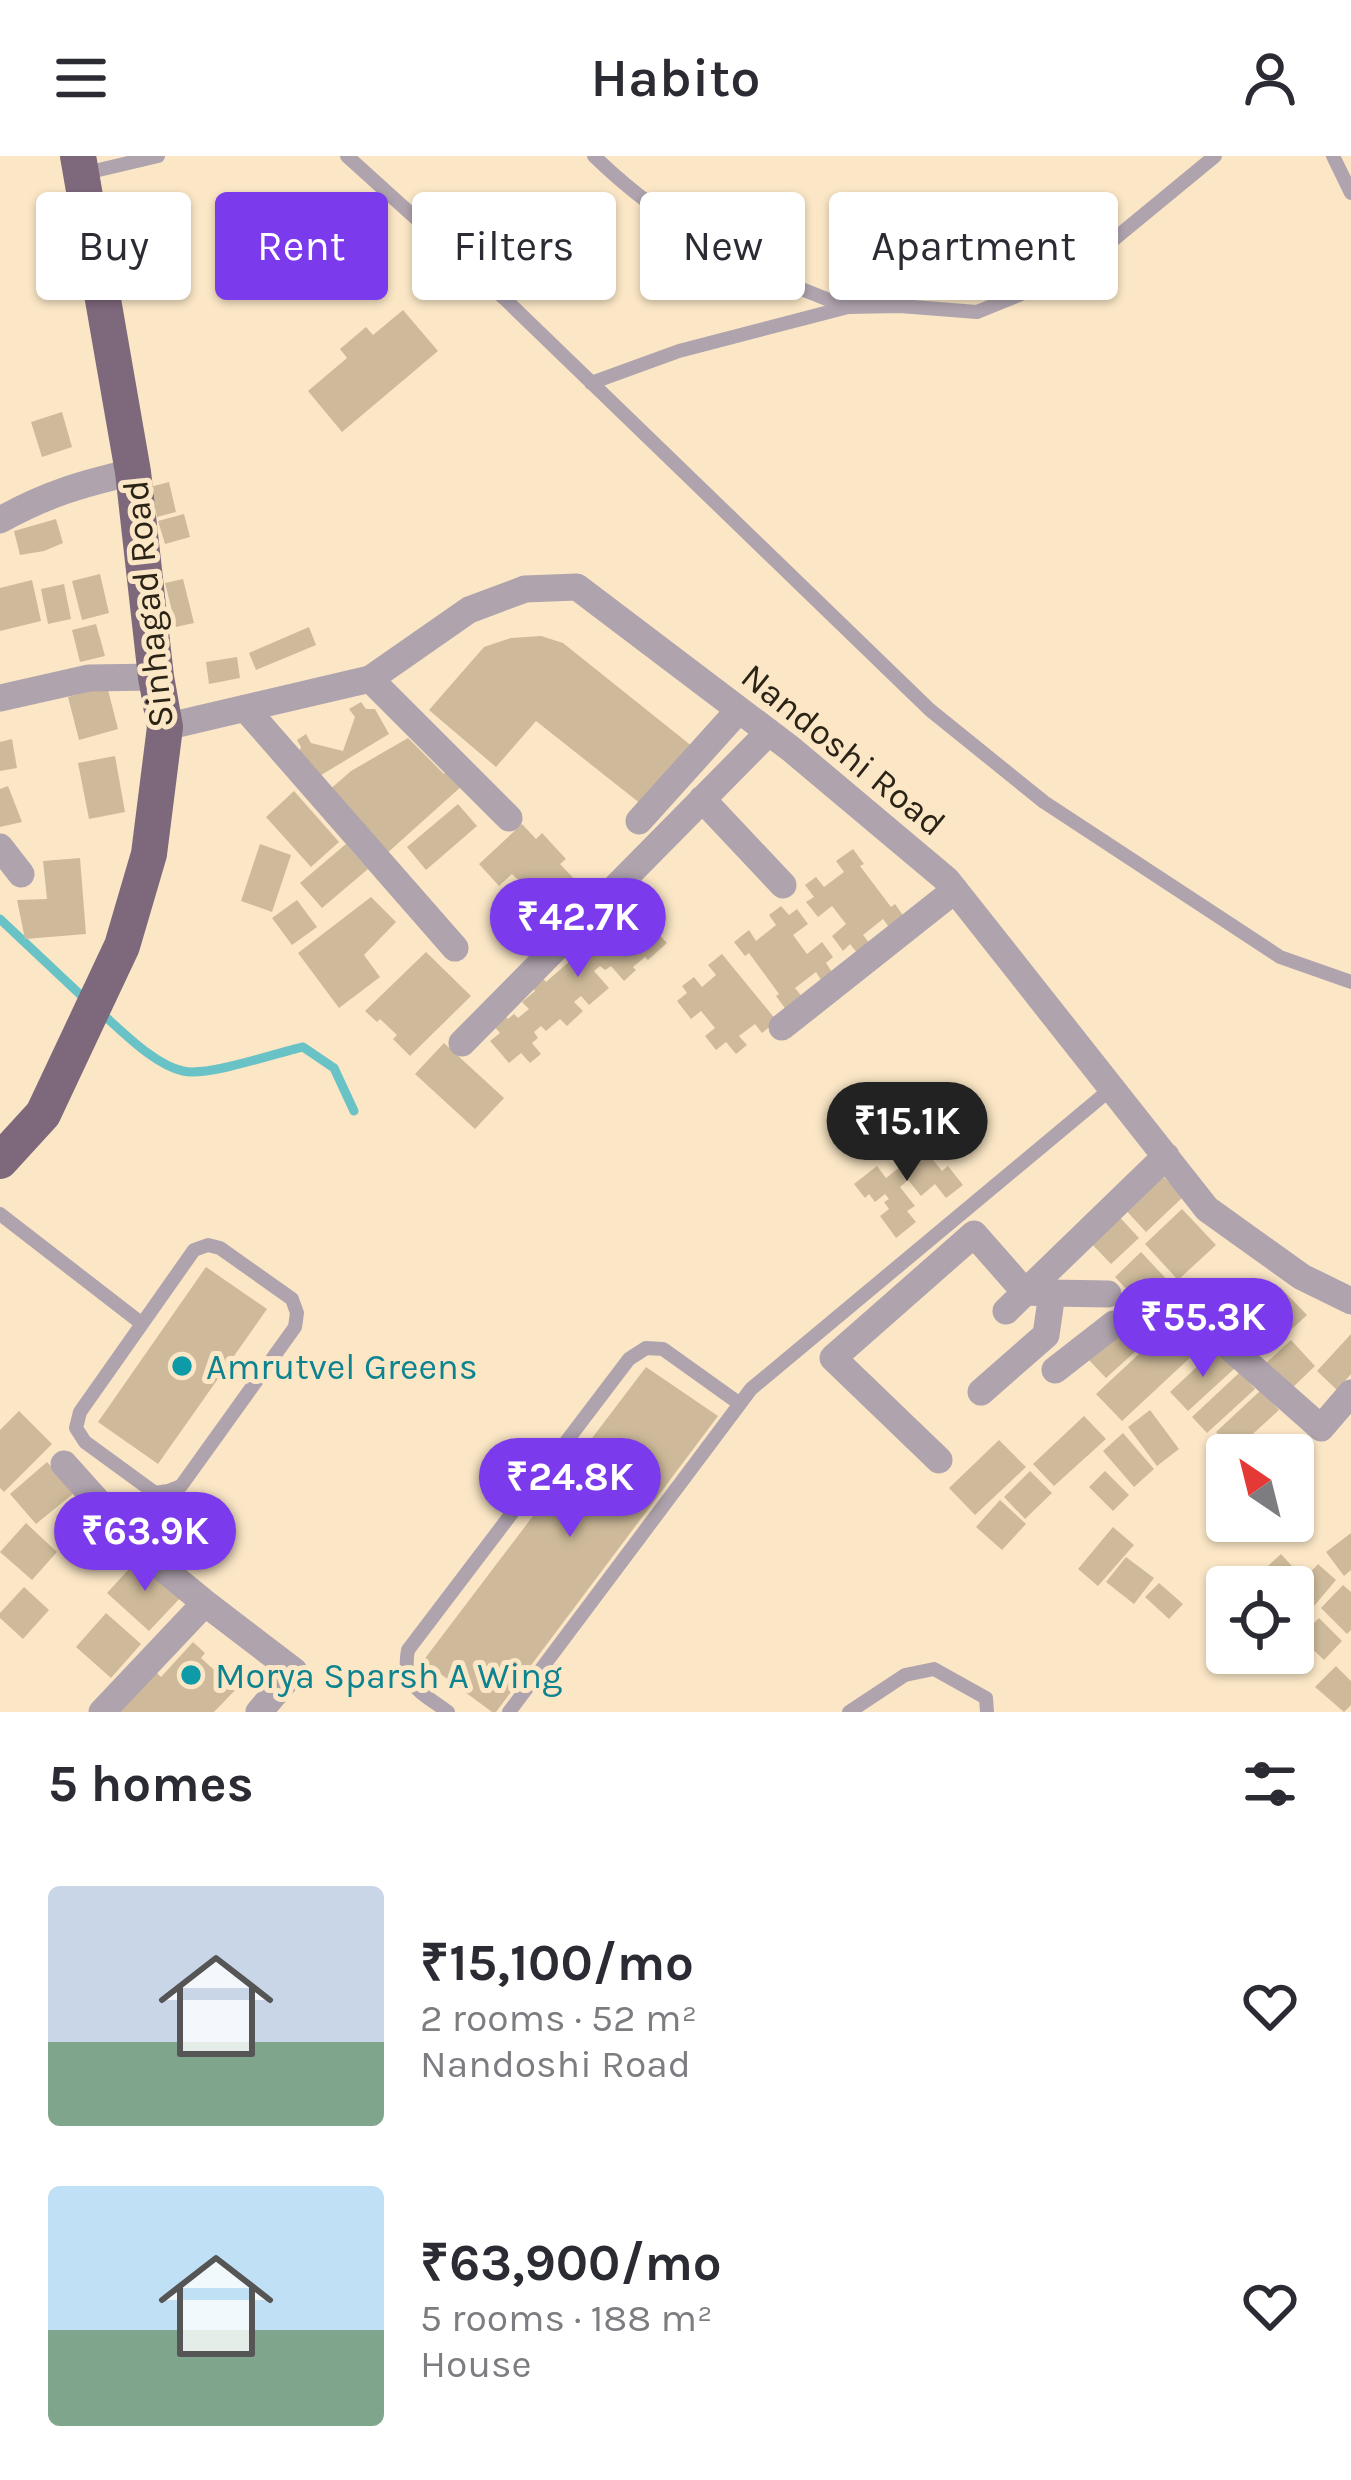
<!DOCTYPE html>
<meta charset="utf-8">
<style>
:root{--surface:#fff;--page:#f7f7f7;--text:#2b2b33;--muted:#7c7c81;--accent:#7c3aed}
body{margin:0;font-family:Karla,sans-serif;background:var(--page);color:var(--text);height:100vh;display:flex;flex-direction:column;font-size:45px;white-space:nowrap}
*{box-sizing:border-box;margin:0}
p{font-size:39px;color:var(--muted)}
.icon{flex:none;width:66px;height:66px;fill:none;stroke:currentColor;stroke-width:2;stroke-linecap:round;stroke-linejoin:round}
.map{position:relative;height:1556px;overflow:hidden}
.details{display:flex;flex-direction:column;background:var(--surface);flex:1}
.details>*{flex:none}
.guide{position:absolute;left:36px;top:36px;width:1281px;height:108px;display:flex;gap:24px}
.needle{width:78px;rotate:325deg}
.controls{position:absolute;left:1206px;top:1278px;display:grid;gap:24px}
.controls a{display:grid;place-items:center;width:108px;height:108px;border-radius:12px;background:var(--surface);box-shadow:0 3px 9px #0004;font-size:60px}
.price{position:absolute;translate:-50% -102px;padding:0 27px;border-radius:42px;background:var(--accent);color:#fff;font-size:39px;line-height:78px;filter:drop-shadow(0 3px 6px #0008)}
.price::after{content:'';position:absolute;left:50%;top:72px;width:36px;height:27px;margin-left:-18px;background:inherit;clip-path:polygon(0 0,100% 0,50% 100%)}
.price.current{background:#222;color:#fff}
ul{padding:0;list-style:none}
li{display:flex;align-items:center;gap:36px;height:300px;padding:0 48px}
li span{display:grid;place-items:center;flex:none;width:336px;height:240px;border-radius:12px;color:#555}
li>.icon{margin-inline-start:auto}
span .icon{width:144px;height:144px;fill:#fffc;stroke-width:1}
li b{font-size:51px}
h2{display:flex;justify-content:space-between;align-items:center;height:144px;padding:0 48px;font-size:51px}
.pill{padding:0 42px;border-radius:12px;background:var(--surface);box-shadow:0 3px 9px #0004;font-size:42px;line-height:108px}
.pill.current{background:var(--accent);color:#fff}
header{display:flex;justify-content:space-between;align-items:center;height:156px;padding:0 48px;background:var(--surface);font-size:54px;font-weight:600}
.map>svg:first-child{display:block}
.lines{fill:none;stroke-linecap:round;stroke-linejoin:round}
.stream{stroke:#69c2c5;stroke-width:9}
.building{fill:#ceba9a}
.lane{stroke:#afa3ae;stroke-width:14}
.street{stroke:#afa3ae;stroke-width:27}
.primary{stroke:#7e687c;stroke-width:36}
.culture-dot{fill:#0f9aa8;stroke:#fbe7c6;stroke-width:4.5}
.labels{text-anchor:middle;stroke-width:10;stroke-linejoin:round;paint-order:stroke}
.street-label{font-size:36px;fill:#2a2316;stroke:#fbe7c6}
.culture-label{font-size:36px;fill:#0d838f;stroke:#fbe7c6;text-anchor:start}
</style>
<header><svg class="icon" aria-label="menu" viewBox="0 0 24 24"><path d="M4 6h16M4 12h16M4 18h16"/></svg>Habito<svg class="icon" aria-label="person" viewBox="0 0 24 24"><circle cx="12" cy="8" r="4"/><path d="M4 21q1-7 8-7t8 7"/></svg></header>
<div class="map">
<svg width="1351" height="1556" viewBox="0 0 1351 1556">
<rect width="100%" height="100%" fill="#fbe7c6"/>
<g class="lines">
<!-- stream -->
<path class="stream" d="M0 763 86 844
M99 855C121 874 154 909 183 915 208 921 275 897 303 891L334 912 354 955"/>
</g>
<!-- building -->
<path class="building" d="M403 154 438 195 342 276 308 235 347 202 340 193 366 171 373 179Z
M62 256 72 291 42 301 31 266Z
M169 326 176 356 157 361 150 331Z
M184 358 190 381 165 388 158 365Z
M56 363 63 387 44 395 20 399 14 375Z
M100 418 109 457 82 464 72 425Z
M183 423 194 467 176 471 165 427Z
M32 424 41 465 0 475V432Z
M64 428 71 463 48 468 41 433Z
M96 468 105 500 80 506 72 474Z
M309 471 316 489 256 514 249 497Z
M541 480 563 487 693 591 646 652 536 565 496 611 429 554 484 491 511 482Z
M237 501 240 522 209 528 206 506Z
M107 530 118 573 79 584 68 541Z
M361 546 366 553H375L389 578 313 624 298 598 301 591 297 584 306 578 311 587 343 595 355 561 349 553Z
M408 582 444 618 449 614 463 629 385 699 328 635 351 615Z
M12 583 17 612 0 615V586Z
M115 600 125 656 89 663 78 607Z
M8 630 22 666 0 671V633Z
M294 635 339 686 311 711 266 661Z
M458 648 477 670 426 714 407 691Z
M522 668 536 683 542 677 566 703 560 708 581 730 537 770 516 747 529 735 512 718 499 730 479 708Z
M260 688 291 699 272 756 241 745Z
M346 688 368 713 322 752 300 727Z
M853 693 864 708 860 710 891 751 895 748 905 762 891 774 883 763 863 779 870 788 858 798 850 788 843 795 832 780 846 768 832 750 818 761 806 746 814 741 805 729 816 721 824 731 844 716 836 705Z
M80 702 86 778 25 783 17 744 47 743 43 705Z
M371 741 396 766 364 799 380 821 339 852 298 797Z
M627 743 643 760 634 768 643 777 651 770 667 787 648 804 645 801 633 811 636 814 624 825 611 810 605 814 600 810 594 815 609 832 589 849 581 840 574 846 583 855 567 870 560 863 546 875 541 870 534 876 538 882 532 887 541 898 530 907 521 897 509 907 490 885 500 877 492 868 503 858 508 863 514 858 518 862 529 853 522 846 535 835 529 828 540 819 546 826 571 804 562 795 568 789 576 798 590 786 581 777 591 774Z
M297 744 317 771 292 789 272 762Z
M781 750 789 759 797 753 808 768 793 779 807 798 822 786 833 801 826 807 834 819 823 827 816 816 795 832 803 842 787 855 776 840 779 838 749 797 745 800 734 786 749 774 756 785 776 769 769 759Z
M426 796 471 840 410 900 393 883 397 879 380 863 377 866 365 855Z
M722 798 777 865 762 877 755 868 739 880 747 889 736 898 726 886 716 894 705 880 715 872 701 855 691 863 677 845 687 837 682 830 694 821 702 831 716 819 708 809Z
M444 887 504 942 475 973 415 918Z
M912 978 942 1015 948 1010 963 1029 946 1042 935 1028 921 1040 908 1024 900 1031 915 1050 907 1055 916 1066 896 1082 880 1060 889 1053 884 1046 889 1043 885 1038 875 1046 869 1038 865 1042 854 1028 877 1010 886 1022 905 1007 894 992Z
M1157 1014 1183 1041 1146 1076 1121 1049Z
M1182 1053 1216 1089 1178 1124 1145 1088Z
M1115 1056 1139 1082 1111 1108 1087 1083Z
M1141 1096 1172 1129 1146 1154 1115 1121Z
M206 1111 267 1153 158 1308 98 1266Z
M1280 1131 1307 1159 1266 1197 1239 1169Z
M1169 1170 1194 1198 1122 1265 1096 1238Z
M1120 1175 1137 1194 1106 1222 1089 1204Z
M1351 1178V1218L1337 1234 1317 1215Z
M1291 1184 1315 1210 1289 1235 1264 1209Z
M1217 1192 1235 1212 1188 1255 1170 1236Z
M646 1211 718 1260 496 1556H492L423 1505Z
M1240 1216 1255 1233 1207 1277 1192 1261Z
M1261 1234 1279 1254 1234 1295 1216 1276Z
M1150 1254 1179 1293 1157 1310 1128 1271Z
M19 1255 52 1288 4 1336 0 1332V1274Z
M1084 1260 1106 1283 1054 1330 1033 1308Z
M1123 1277 1154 1313 1134 1331 1103 1295Z
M999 1284 1026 1311 975 1359 949 1332Z
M47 1306 74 1337 36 1368 10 1338Z
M1030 1315 1052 1337 1025 1363 1004 1341Z
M1105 1315 1129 1339 1113 1355 1089 1331Z
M1000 1344 1026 1368 1002 1394 976 1371Z
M26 1367 57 1396 32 1424 0 1396Z
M1113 1371 1134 1389 1098 1430 1078 1413Z
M1351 1377V1414L1344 1420 1326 1396Z
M1281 1398 1301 1420 1289 1431H1245Z
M140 1401 183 1439 149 1475 107 1437Z
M1126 1401 1154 1422 1134 1448 1106 1426Z
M1318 1408 1336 1424 1314 1450 1295 1433Z
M1159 1427 1183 1448 1169 1463 1145 1441Z
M1343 1429 1351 1436V1474L1347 1478 1321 1452Z
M24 1431 49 1454 23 1483 0 1462V1457Z
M106 1457 141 1488 111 1522 76 1491Z
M1319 1462 1342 1485 1324 1504 1300 1481Z
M193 1486 205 1497 201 1502 223 1522 227 1517 240 1529 214 1556H118L155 1515 161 1521Z
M1336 1510 1351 1525V1549L1344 1556 1315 1531Z"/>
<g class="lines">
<!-- lane -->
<path class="lane" d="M347 0 505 143 930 554 1044 646 1280 801 1351 826
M594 0C667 71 753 117 848 151
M1333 0 1351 37
M86 17 158 0
M591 227 679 195 848 151 900 150 977 156 1073 117 1215 0
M0 1058 141 1167
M208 1089 220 1092 292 1143 297 1157 295 1171 181 1330 168 1335 155 1337 85 1286 76 1272 80 1256 194 1094Z
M448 1556C422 1536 401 1531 408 1494L629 1203 646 1192 663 1193 740 1248
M509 1556 751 1233 1112 932
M849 1556 905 1519 934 1513 986 1542 987 1556"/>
<!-- street -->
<path class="street" d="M0 364C47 338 81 328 133 316
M370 523 509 662
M0 542 89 522 156 521
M245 552 455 792
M165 571 370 523 469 454 525 433 577 431 791 593 947 724 1207 1053 1302 1121 1351 1145
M702 643 783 729
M639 665 739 554
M0 691 21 718
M782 871 955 734
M462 887 769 576
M1006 1155 1166 1000
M1055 1214 1114 1168 1178 1163 1210 1174 1321 1272 1351 1237
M981 1236 1046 1179 1052 1137 1108 1138
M939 1304 833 1202 974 1078 1025 1136 1052 1137
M64 1308 143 1396 205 1447
M102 1556 205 1447 294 1515 259 1556"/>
<!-- primary -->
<path class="primary" d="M0 1005 43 958 122 790 149 698 165 571 156 521 133 316 78 0"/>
</g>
<!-- markers -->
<g class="culture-dot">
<circle cx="182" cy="1210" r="12"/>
<circle cx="191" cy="1519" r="12"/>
</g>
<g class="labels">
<!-- street labels -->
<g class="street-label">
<text transform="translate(147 448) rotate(-96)" y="13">Sinhagad Road</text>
<text transform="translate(844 593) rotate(39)" y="13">Nandoshi Road</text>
</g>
<!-- culture labels -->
<g class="culture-label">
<text x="206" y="1223">Amrutvel Greens</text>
<text x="215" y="1532">Morya Sparsh A Wing</text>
</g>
</g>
</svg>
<div class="controls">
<a><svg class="needle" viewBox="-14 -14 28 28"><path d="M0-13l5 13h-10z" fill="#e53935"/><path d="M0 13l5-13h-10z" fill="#7c7c81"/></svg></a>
<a><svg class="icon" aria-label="locate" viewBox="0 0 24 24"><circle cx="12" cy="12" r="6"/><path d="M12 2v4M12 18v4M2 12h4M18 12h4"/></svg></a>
</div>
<b class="price" style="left:578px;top:824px">₹42.7K</b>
<b class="price current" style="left:907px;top:1028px">₹15.1K</b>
<b class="price" style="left:1203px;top:1224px">₹55.3K</b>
<b class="price" style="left:570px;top:1384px">₹24.8K</b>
<b class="price" style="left:145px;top:1438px">₹63.9K</b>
<div class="guide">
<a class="pill">Buy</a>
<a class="pill current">Rent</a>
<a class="pill">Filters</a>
<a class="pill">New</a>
<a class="pill">Apartment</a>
</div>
</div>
<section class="details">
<h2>5 homes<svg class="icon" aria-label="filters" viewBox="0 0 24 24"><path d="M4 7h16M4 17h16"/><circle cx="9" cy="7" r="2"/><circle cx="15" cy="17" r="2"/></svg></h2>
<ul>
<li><span style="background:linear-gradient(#c9d6e8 65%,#7fa58c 0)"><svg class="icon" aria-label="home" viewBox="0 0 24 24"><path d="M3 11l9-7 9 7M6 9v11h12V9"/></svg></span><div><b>₹15,100/mo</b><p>2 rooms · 52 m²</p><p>Nandoshi Road</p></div><svg class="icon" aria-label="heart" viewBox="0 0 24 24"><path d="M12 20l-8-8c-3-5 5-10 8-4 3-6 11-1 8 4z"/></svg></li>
<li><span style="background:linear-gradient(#bfe0f5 60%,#7fa58c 0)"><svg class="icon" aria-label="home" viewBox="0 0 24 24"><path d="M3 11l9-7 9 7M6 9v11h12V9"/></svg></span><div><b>₹63,900/mo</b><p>5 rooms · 188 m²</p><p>House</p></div><svg class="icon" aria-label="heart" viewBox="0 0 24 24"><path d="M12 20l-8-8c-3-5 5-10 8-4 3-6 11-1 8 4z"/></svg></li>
</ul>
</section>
